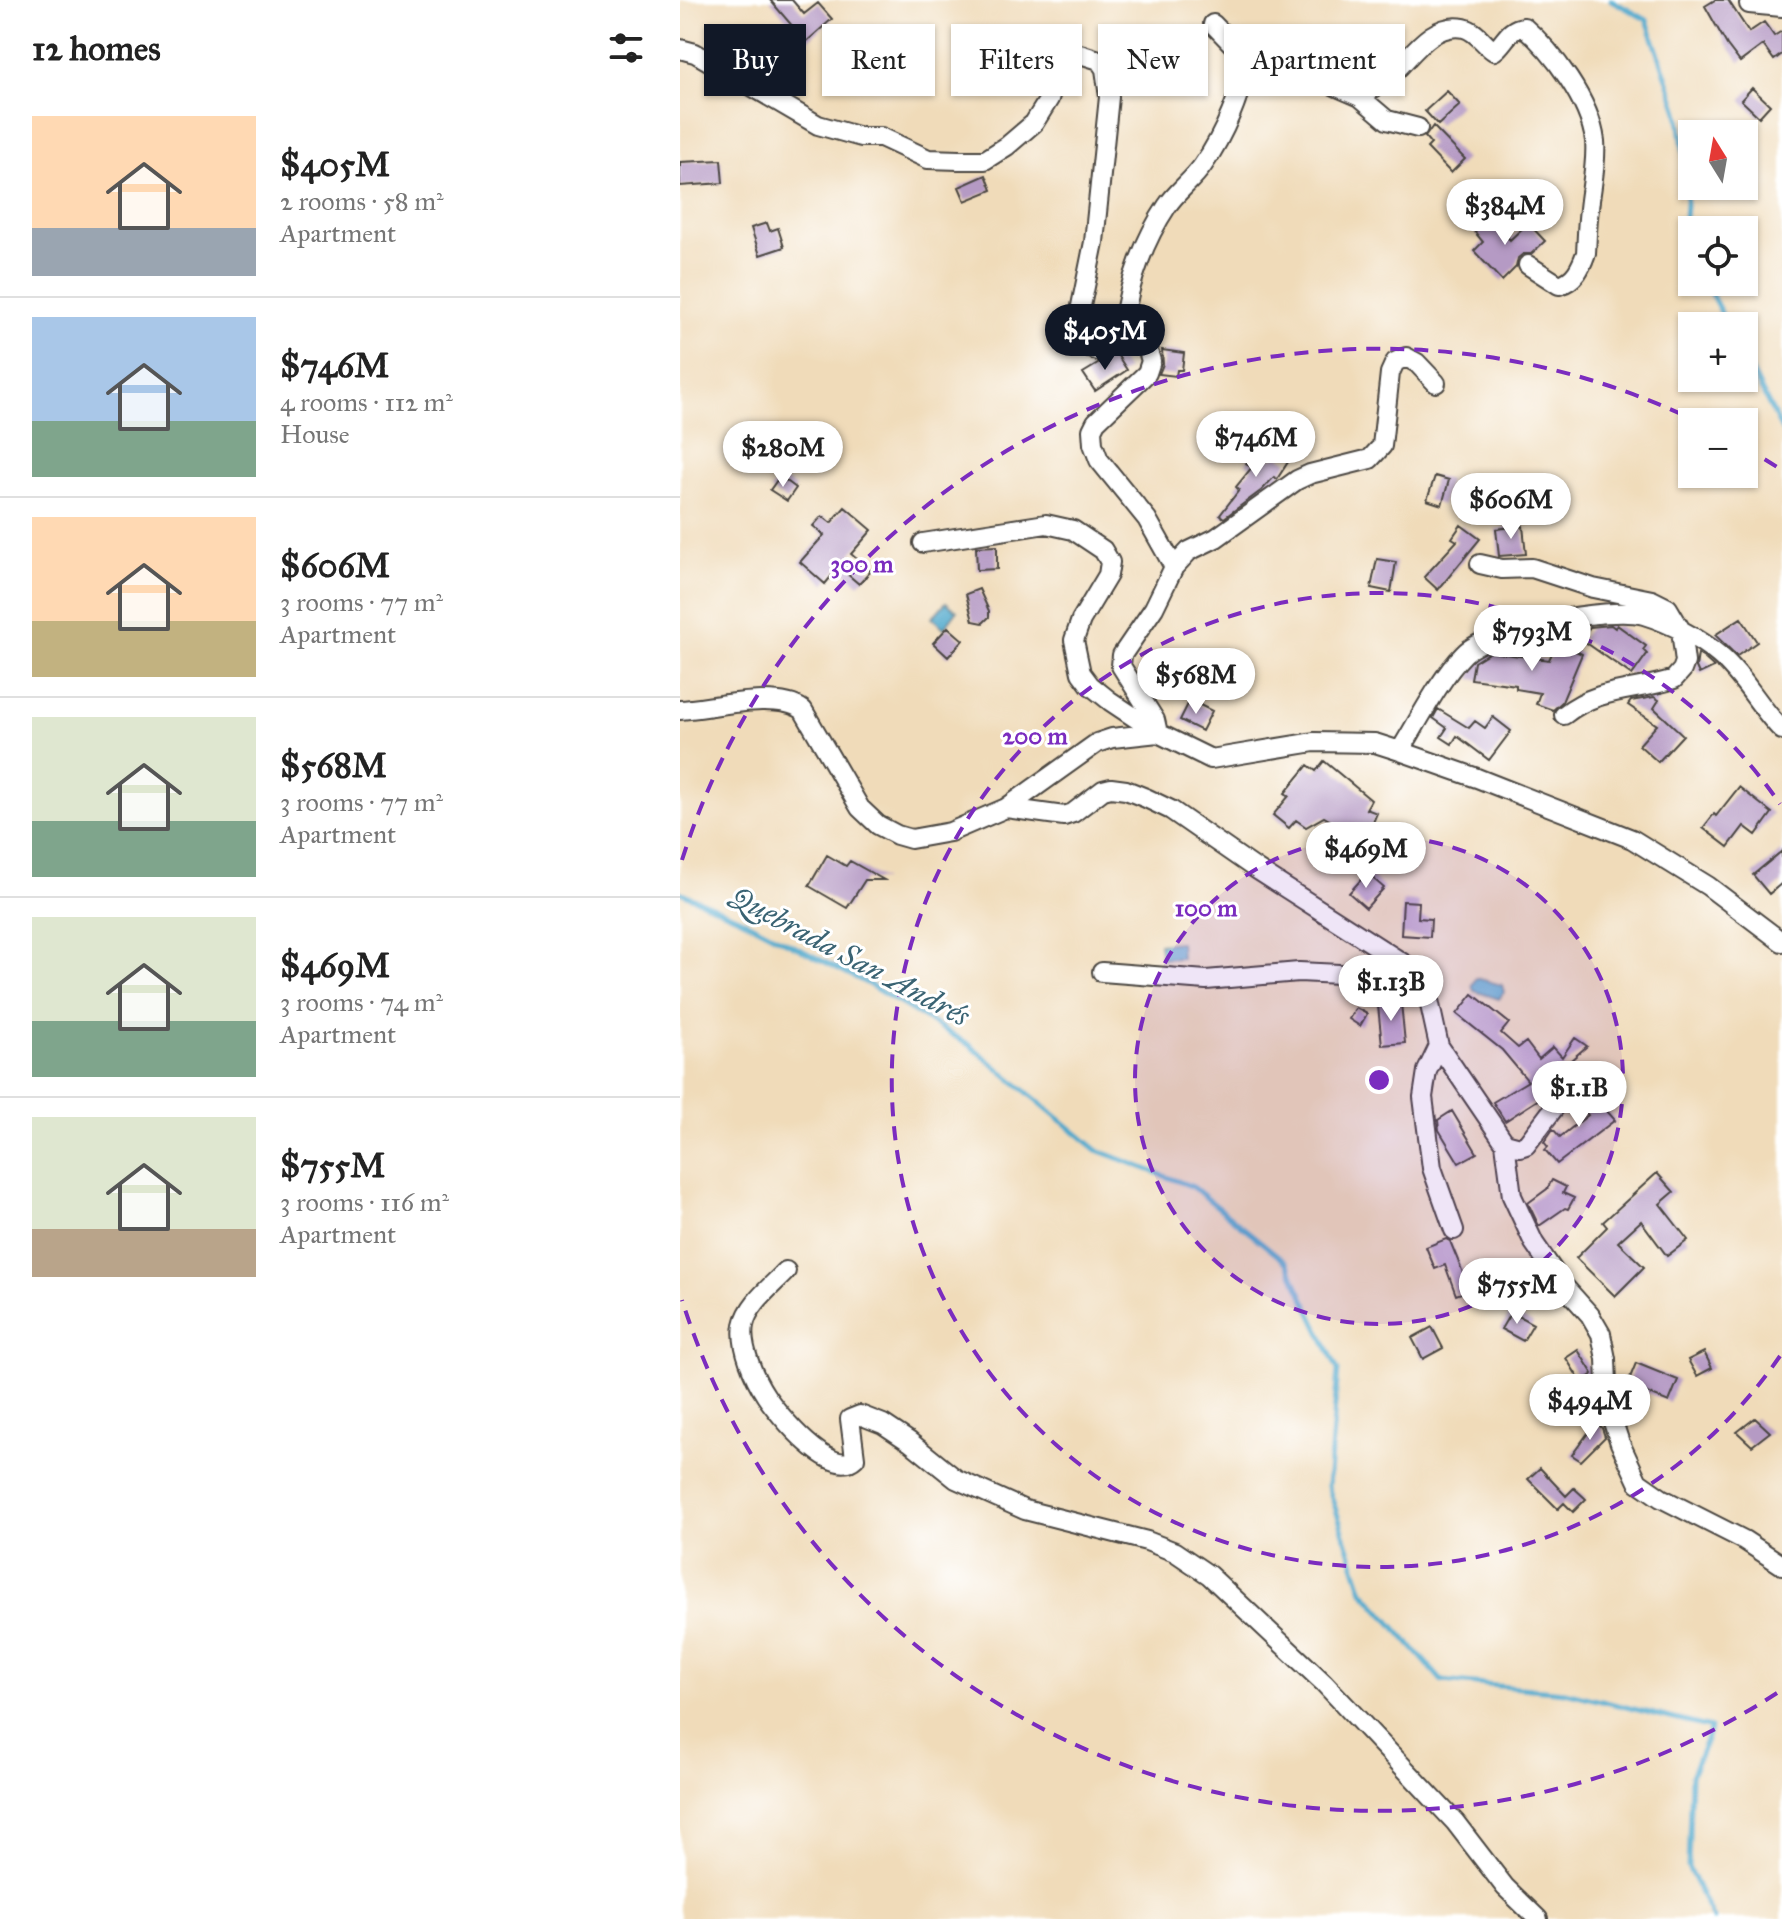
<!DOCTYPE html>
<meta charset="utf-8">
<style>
:root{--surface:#fff;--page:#f6f6f6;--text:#222;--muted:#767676;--line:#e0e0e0;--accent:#111827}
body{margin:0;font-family:"IM FELL Great Primer",serif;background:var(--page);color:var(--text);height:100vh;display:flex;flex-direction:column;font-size:30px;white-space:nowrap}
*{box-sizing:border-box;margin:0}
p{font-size:26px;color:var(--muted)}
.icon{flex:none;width:44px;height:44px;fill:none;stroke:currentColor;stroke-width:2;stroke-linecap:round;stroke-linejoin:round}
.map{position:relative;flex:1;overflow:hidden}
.details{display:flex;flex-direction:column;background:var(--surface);width:680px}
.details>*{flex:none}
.hud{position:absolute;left:24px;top:24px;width:760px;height:72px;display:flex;gap:16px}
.needle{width:52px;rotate:349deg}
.tools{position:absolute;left:998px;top:120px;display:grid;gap:16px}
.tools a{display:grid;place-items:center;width:80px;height:80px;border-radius:0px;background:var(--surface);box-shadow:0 2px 6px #0004;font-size:40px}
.price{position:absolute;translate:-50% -68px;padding:0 18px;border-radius:28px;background:#fff;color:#222;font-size:26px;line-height:52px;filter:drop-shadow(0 2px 4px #0008)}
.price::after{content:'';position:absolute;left:50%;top:48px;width:24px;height:18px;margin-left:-12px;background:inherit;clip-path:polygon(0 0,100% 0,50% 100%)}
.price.selected{background:var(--accent);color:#fff}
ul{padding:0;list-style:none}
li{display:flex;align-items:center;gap:24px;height:200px;padding:0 32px}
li+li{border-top:2px solid var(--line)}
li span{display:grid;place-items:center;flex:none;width:224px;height:160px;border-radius:0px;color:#555}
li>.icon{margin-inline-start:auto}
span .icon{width:96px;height:96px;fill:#fffc;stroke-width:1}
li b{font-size:34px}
h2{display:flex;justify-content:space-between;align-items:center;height:96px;padding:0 32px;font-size:34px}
.tag{padding:0 28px;border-radius:0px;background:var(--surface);box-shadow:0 2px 6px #0004;font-size:28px;line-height:72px}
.tag.selected{background:var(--accent);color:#fff}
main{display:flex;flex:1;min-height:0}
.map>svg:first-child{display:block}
.water{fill:#4da7cb;stroke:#3c697b;stroke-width:2}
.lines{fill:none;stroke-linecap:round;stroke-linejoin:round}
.stream{stroke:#4da7cb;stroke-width:5}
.building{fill:#b59ac4}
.minor-casing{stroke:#494540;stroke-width:22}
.minor{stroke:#fff;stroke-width:18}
.ring{fill:none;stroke:#7b2cbf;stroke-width:4;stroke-dasharray:14 10}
.labels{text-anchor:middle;stroke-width:6;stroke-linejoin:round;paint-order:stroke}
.water-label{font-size:30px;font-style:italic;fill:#3a6373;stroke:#fff}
.centre{fill:#7b2cbf;stroke:#fff;stroke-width:4}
.ring-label{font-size:24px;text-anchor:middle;font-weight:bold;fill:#7b2cbf;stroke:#fff;stroke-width:6;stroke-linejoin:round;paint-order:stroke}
</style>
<main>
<section class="details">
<h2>12 homes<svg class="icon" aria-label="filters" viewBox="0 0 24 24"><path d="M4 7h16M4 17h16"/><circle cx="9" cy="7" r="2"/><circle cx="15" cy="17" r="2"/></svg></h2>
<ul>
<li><span style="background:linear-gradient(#ffd9b3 70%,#9aa5b1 0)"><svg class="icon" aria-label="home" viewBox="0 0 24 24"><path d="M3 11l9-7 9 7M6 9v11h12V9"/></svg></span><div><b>$405M</b><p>2 rooms · 58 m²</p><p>Apartment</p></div></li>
<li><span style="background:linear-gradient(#a9c7e8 65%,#7fa58c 0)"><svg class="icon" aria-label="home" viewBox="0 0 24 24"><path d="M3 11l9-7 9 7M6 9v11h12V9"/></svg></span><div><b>$746M</b><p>4 rooms · 112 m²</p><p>House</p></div></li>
<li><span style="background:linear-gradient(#ffd9b3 65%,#c2b280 0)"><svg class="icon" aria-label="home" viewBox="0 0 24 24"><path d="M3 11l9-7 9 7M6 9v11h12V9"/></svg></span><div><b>$606M</b><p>3 rooms · 77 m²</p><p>Apartment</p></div></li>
<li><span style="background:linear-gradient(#dfe7d0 65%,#7fa58c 0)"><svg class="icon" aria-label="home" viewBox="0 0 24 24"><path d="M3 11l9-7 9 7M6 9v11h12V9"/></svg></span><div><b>$568M</b><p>3 rooms · 77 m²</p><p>Apartment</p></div></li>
<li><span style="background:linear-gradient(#dfe7d0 65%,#7fa58c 0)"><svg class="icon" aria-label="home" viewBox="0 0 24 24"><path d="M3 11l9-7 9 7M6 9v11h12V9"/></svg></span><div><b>$469M</b><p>3 rooms · 74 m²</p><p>Apartment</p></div></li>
<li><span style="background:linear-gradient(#dfe7d0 70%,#b9a48a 0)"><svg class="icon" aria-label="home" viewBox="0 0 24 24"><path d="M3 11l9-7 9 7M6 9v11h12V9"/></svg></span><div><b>$755M</b><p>3 rooms · 116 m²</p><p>Apartment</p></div></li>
</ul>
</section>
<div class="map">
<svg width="1102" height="1919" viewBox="0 0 1102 1919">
<rect width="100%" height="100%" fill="#fff"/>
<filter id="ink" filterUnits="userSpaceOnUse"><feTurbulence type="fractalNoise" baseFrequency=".0125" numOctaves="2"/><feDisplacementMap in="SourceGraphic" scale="16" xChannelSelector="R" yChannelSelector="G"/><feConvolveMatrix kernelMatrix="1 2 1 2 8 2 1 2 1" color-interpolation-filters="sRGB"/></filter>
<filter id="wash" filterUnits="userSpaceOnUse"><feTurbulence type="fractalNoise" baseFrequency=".006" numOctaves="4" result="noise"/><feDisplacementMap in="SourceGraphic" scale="32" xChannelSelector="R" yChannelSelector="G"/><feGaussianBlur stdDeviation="1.8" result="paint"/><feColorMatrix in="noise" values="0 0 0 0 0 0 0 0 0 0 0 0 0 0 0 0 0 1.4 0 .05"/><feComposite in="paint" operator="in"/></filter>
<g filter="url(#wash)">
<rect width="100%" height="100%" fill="#f0dbb9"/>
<!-- water -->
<path class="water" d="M266 602 277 611 264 628 252 618Z
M500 942 501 958 481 959 479 944Z
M796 978 822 985 824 992 819 999 794 991 792 985Z"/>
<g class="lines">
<!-- stream -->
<path class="stream" d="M931 0 967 20 998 111 1008 183 1003 240 1012 256
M1025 282 1048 326
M1064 356 1102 430
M0 892 63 920 188 984 291 1046 417 1150 513 1187 607 1263 658 1370 648 1486 683 1591 762 1681 885 1692 1031 1728 1011 1776 1008 1867 1033 1919"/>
</g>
<g id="blocks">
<!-- building -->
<path class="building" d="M90 0H112L124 14 138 3 152 19 126 42Z
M1035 0H1048L1069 32 1084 22 1094 36 1102 31V54L1094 60 1083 45 1060 62 1047 45 1025 6Z
M1072 88 1090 105 1079 117 1061 100Z
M767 91 780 105 758 125 745 111Z
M753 126 785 159 771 173 747 148 751 144 745 137Z
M41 160 43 183 0 186V162Z
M306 175 312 190 285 201 279 187Z
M809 217 830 240 848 223 865 241 851 254H843L838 258 836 267 822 281 794 251 803 242 794 231Z
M87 223 90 231 98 228 104 247 80 255 71 228Z
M482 350 504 353 502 370H497L496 376 479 374 483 364Z
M436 353 447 370 415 391 403 373Z
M574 449 593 459 596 454 608 462 597 479 594 477 582 490 544 518 540 515 559 490 556 487 572 467 566 464Z
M100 476 116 488 107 501 90 490Z
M755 476 769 480 762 505 747 500Z
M165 507 192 530 171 554 191 571 179 584 159 567 145 584 120 562 144 535 133 526 142 516 151 523Z
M781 525 800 539 758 590 744 577 777 541 772 538Z
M843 526 846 554 819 556 816 529Z
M317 546V569L297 570 296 547Z
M697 559 716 562 711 592 691 588Z
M299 589 309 611V617L303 623 293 621 286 594Z
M1061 618 1077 642 1057 656 1035 635Z
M931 625 935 628 937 625 966 646 963 650 967 654 952 675 901 639 910 627Z
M268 627 283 640 268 657 253 643Z
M877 642 902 654 882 702 873 710 856 704 860 693 836 689V685L791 679 794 662 810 652 869 660Z
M1018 654 1024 658 1034 667 1019 674 1016 667Z
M974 697 979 700 974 708 1003 735 978 762 959 745 977 725 948 705 951 701Z
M510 700 532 711 522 731 500 720Z
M758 709 789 728 795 721 805 728 813 717 831 731 809 760 777 736 772 744 761 737 767 728 753 718Z
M644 761 691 800 686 809 697 813 691 827 678 842 668 834 669 832 644 817 626 827 616 820 609 828 593 815 609 796 605 793 628 765 636 771Z
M1059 787 1092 813 1076 835 1064 826 1048 847 1023 828 1034 814 1036 816Z
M1102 851V883L1089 894 1073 875Z
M147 855 166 866 170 861 204 880H185L167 908 129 886Z
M687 873 704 888 686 908 669 893Z
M723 901 739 902 738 918 751 919 750 937 721 935Z
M793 994 829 1023 821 1033 838 1048 846 1042 859 1059 873 1047 882 1057 895 1038 907 1046 865 1083 870 1092 825 1121 813 1102 848 1081 822 1050 777 1014Z
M697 996 709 1004 721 1003 725 1043 702 1045Z
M676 1008 687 1014 680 1026 669 1019Z
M908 1090 935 1120 877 1164 865 1150 868 1147 864 1142 873 1129 880 1137 908 1115 896 1101Z
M772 1111 797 1153 779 1163 759 1130 758 1120Z
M977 1173 994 1192 980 1204 1008 1240 987 1256 961 1221 938 1242 964 1267 935 1296 896 1258 927 1227 923 1222Z
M872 1180 886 1187 883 1193 894 1198 888 1209 885 1208 859 1226 848 1203 867 1189Z
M766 1239 770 1241 790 1290 776 1295 765 1265 755 1269 746 1247Z
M831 1312 853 1324 843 1341 821 1329Z
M752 1327 763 1348 743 1359 732 1338Z
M898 1350 913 1374 901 1382 886 1358Z
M1024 1352 1032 1368 1017 1376 1008 1360Z
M956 1363 998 1380 989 1402 947 1385Z
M1075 1418 1090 1432 1072 1446 1057 1432Z
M916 1422 922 1428 925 1437 901 1461 892 1455Z
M860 1468 886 1496 894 1488 906 1499 893 1512 884 1503 878 1509 848 1479Z"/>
</g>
</g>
<g filter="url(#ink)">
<use href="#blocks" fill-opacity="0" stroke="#494540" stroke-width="2"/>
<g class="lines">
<defs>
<path id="minor" d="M1069 4 1102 7
M0 49 15 53 138 125 181 137H201L248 159 279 160H305L327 146 354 123 369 99 379 64 386 58 400 54 419 60 425 69 429 97 414 242 398 321 399 335 405 346 418 351 430 342 444 321 464 337 471 361 467 373 416 422 412 430 413 444 419 460 467 519 494 567 474 608 442 655 441 666 475 720 478 733
M565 57 600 62 680 97 707 120 738 128
M680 97C690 90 702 83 711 75 730 58 752 21 784 28 797 31 804 45 814 51 826 42 827 29 844 27 873 52 910 101 915 141 917 164 911 187 909 209 907 224 907 238 906 253 901 267 895 281 879 285L848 265
M444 321C449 281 465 239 487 206 497 191 513 180 523 165 542 138 565 89 565 57L533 24
M243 543 366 524 393 530 423 550 430 562 428 575 401 620 394 640 401 673 410 685 430 701 478 733 531 759 634 742 695 743 720 751 797 778 952 839 1028 886 1102 942
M800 564 822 569 852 568 913 588 972 600 988 608 1001 630 1005 662 1002 670 994 679C955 692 919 687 884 715
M494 567 509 551 536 538 617 480 630 474 690 459 702 446 710 373 715 362 726 357 737 363 756 383
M0 710C33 708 96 691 123 710L180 808 198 825 217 835 231 839 270 832 326 808 417 743 432 738 478 733
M720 751C738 722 760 678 784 654 808 629 930 605 964 615 990 623 1019 638 1039 655 1064 676 1079 707 1102 730
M326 808 384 816 393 813 423 790 431 788 446 790 466 798 491 810 576 869 729 967 740 978 747 991 759 1046 825 1143 832 1196 854 1243 883 1285 910 1315 921 1334 926 1359 928 1407 940 1443 958 1482 981 1498 1064 1540 1102 1565
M422 972 526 980 619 972 740 978
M759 1046 747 1071 743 1097 752 1168 774 1230
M825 1143 840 1147 846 1145 874 1108
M106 1271C92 1286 68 1304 64 1325 60 1346 74 1378 86 1396 98 1414 152 1480 175 1458L170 1419 180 1415 203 1424 230 1442 276 1479 345 1510 467 1541 495 1552 529 1575 644 1683 775 1822 825 1887 858 1919"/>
</defs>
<!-- minor casing -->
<use href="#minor" class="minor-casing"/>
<!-- minor -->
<use href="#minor" class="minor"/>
</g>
</g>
<!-- distance rings -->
<circle cx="699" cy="1080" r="244" fill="#7b2cbf" fill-opacity=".12"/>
<g class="ring">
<circle cx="699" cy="1080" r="244"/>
<path d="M1100 1356A487 487 0 1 1 1100 804"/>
<path d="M1097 1693A731 731 0 0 1 2 1300M2 860A731 731 0 0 1 1014 420M1064 447A731 731 0 0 1 1097 467"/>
</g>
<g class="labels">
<!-- water labels -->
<g class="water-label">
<text transform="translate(170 956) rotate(28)" y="10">Quebrada San Andrés</text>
</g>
</g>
<circle cx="699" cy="1080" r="12" class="centre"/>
<g class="ring-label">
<text x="182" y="572">300 m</text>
<text x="355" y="744">200 m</text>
<text x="526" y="916">100 m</text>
</g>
</svg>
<div class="tools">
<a><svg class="needle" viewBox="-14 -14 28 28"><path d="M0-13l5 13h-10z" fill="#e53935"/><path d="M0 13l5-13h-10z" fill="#767676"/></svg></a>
<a><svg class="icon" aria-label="locate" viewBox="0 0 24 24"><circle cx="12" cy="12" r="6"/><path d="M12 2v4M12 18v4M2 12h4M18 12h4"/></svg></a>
<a>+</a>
<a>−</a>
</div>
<b class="price" style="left:825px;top:247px">$384M</b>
<b class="price selected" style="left:425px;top:372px">$405M</b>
<b class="price" style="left:576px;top:479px">$746M</b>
<b class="price" style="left:103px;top:489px">$280M</b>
<b class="price" style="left:831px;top:541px">$606M</b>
<b class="price" style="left:852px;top:673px">$793M</b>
<b class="price" style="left:516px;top:716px">$568M</b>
<b class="price" style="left:686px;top:890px">$469M</b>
<b class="price" style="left:711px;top:1023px">$1.13B</b>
<b class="price" style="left:899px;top:1129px">$1.1B</b>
<b class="price" style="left:837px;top:1326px">$755M</b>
<b class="price" style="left:910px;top:1442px">$494M</b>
<div class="hud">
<a class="tag selected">Buy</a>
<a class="tag">Rent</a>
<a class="tag">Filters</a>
<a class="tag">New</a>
<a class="tag">Apartment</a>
</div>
</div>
</main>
